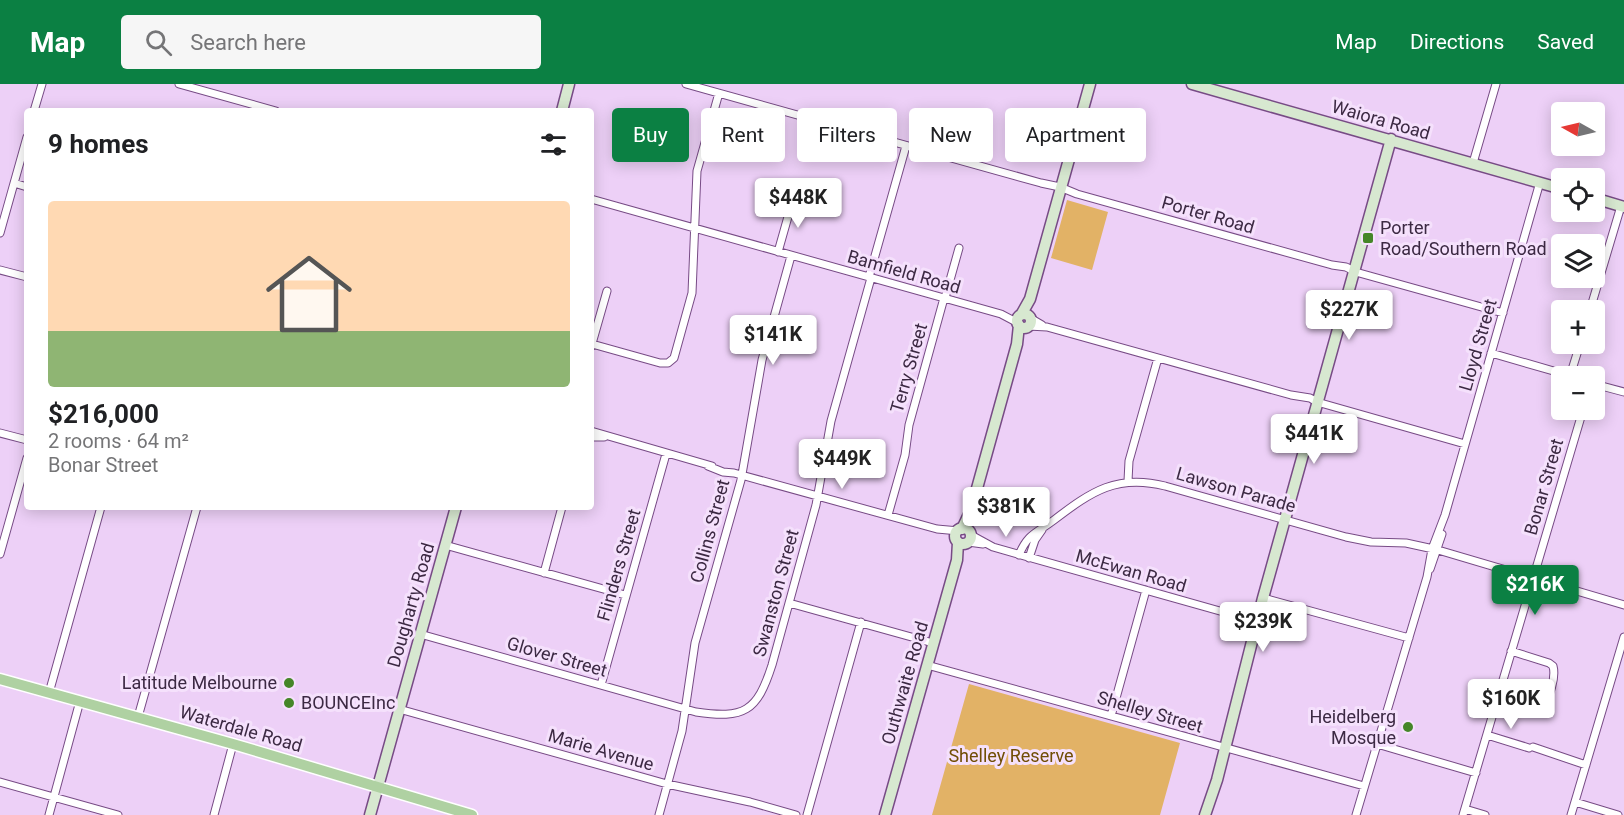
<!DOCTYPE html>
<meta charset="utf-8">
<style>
:root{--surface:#fff;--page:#f6f6f6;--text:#202124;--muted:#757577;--accent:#0b8043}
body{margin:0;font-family:Roboto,sans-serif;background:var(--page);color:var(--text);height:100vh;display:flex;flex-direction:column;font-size:22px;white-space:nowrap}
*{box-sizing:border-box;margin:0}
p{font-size:20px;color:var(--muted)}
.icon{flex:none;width:33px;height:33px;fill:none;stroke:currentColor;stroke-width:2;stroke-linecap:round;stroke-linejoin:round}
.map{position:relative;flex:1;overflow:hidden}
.details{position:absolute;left:24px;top:24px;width:570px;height:402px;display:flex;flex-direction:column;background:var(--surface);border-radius:6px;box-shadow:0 3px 15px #0003}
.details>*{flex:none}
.guide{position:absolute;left:612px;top:24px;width:570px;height:54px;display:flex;gap:12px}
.needle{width:39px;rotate:278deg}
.tools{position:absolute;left:1551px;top:18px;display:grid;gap:12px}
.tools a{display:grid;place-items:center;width:54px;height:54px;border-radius:6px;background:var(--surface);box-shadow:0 3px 15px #0003;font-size:30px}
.price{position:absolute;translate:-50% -51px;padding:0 14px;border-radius:6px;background:#fff;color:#222;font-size:20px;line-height:39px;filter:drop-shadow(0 2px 3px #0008)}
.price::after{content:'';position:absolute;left:50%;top:36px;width:18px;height:14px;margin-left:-9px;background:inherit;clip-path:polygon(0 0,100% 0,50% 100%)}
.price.active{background:var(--accent);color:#fff}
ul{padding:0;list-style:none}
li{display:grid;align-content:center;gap:12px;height:318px;padding:0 24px}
li span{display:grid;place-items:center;height:186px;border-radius:6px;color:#555}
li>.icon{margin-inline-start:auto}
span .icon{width:108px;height:108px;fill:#fffc;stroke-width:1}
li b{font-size:26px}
h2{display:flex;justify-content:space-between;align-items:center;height:72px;padding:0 24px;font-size:26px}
.chip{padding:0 21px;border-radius:6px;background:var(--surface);box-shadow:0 3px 15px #0003;font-size:21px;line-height:54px}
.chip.active{background:var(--accent);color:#fff}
header{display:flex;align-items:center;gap:36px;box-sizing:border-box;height:84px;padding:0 30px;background:var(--accent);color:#fff}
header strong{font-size:28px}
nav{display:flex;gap:33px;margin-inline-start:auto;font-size:21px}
.search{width:420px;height:54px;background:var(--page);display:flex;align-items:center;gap:15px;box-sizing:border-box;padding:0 21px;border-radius:6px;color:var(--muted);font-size:22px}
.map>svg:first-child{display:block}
.green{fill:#e2b266}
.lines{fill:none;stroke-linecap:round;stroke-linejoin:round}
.street-casing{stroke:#774b85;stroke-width:9}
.secondary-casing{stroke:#774b85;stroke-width:13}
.primary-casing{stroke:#fff;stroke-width:13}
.street{stroke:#fff;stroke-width:7}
.secondary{stroke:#d7e8d0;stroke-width:10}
.primary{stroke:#afd1a2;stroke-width:10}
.poi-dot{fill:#458628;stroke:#f5e1fc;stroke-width:2}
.labels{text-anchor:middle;stroke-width:6;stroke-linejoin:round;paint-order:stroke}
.street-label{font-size:18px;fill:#3c2943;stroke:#f5e1fc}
.poi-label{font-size:18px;fill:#3c2943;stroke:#f5e1fc;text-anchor:start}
.park-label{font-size:18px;fill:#704d05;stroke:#f5e1fc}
</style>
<header>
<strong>Map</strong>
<div class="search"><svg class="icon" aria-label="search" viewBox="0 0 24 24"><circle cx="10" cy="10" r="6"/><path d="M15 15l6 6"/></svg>Search here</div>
<nav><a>Map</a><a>Directions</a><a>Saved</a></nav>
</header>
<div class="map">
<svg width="1624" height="731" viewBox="0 0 1624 731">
<rect width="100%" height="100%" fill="#edd0f7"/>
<!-- green -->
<path class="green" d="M1067 116 1108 128 1092 186 1051 174Z
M969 600 1180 659 1160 731H932Z"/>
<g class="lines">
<defs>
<path id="street" d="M179 0 276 27
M686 0 1041 99 1060 103 1077 110 1332 181 1346 183 1354 187
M34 27 42 0
M1473 79 1496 0
M14 99 27 103
M591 115 1001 230 1018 239
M0 149 27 53
M778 168 793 115
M0 186 27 193
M1352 187 1503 229
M869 193 906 62
M945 214 959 164
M1590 226 1621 122
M1030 234 1042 241
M1028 242 1047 243 1291 311 1310 314 1317 318 1465 360
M592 260 660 279H668L674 274 692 209 697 87 719 9
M591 263 607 207
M1491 269 1571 292
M1570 292 1580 260
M1594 300 1624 308
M591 347 712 382
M0 349 27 356
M591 353H604
M708 382 723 388 734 389 937 445 959 447
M1128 397 1129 377 1158 274
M888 431 905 371 909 341 944 214
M971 451 993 463 1234 531 1256 539
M968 458 983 460
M445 461 625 511
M0 470 27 374
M1019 471C1028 449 1037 449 1054 436 1092 407 1117 390 1165 402L1346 453 1371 458 1406 459 1438 466 1624 521
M1029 474 1035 456 1042 446
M1430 485 1442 450
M544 489 562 423
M1263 514 1409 554
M789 519 933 559
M420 550 696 628C744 635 757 628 772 581L816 421 831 337 871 194
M927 581 1364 702
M601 601 666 370
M49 609 101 423
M1498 612 1534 622H1542C1550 614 1556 593 1553 582L1549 579 1511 567
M399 625 667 700 750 718 796 731
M1111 632 1146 506
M138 633 197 423
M1487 651 1529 664
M1377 660 1476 689
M1533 663 1586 681
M0 698 118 731
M1575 718 1618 731
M1465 725 1485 731
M49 731 80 617
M214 731 233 660
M659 731 682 647 695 559 741 396 762 276 791 172
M807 731 861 538
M1356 731 1427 493 1432 465 1445 431 1540 98
M1463 731 1583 326
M1571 731 1624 553"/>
<path id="secondary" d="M1192 0 1562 105
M562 27 569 0
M1594 114 1624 123
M1017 237a7 7 0 1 1 14 0a7 7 0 1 1-14 0Z
M1021 231 1030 215 1090 0
M955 452a8 8 0 1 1 16 0a8 8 0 1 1-16 0Z
M962 445 971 426 1017 260 1019 241
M370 731 456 423
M885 731 957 476 958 458
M1205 731 1217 696 1263 514 1391 55"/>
<path id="primary" d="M0 595 233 660 472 731"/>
</defs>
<!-- street casing -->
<use href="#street" class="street-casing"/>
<!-- secondary casing -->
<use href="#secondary" class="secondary-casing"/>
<!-- primary casing -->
<use href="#primary" class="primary-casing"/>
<!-- street -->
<use href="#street" class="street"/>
<!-- secondary -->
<use href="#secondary" class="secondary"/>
<!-- primary -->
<use href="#primary" class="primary"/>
</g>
<!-- markers -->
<g class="poi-dot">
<rect x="1362" y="148" width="12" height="12" rx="3"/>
<circle cx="289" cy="599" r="6"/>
<circle cx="289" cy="619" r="6"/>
<circle cx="1408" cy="643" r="6"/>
</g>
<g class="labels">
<!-- street labels -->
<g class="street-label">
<text transform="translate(1381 36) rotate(16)" y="6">Waiora Road</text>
<text transform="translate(1208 131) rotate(16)" y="6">Porter Road</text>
<text transform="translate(904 188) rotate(16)" y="6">Bamfield Road</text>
<text transform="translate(1478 261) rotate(-74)" y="6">Lloyd Street</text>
<text transform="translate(909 284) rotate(-74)" y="6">Terry Street</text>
<text transform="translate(1544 403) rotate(-74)" y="6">Bonar Street</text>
<text transform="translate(1236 406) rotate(16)" y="6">Lawson Parade</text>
<text transform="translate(710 447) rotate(-75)" y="6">Collins Street</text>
<text transform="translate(619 481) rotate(-74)" y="6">Flinders Street</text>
<text transform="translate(1131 487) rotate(16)" y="6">McEwan Road</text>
<text transform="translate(776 509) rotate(-75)" y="6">Swanston Street</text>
<text transform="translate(411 521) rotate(-74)" y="6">Dougharty Road</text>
<text transform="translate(557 573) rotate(16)" y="6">Glover Street</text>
<text transform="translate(905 599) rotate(-74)" y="6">Outhwaite Road</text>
<text transform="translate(1150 628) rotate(16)" y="6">Shelley Street</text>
<text transform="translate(241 645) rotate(16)" y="6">Waterdale Road</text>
<text transform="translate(601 666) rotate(16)" y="6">Marie Avenue</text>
</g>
<!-- poi labels -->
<g class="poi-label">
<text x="1380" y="150">Porter<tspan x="1380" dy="21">Road/Southern Road</tspan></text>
<text x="277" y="605" text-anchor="end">Latitude Melbourne</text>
<text x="301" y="625">BOUNCEInc</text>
<text x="1396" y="639" text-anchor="end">Heidelberg<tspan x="1396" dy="21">Mosque</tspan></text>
</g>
<!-- park labels -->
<g class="park-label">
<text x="1011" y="678">Shelley Reserve</text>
</g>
</g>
</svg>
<div class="tools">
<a><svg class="needle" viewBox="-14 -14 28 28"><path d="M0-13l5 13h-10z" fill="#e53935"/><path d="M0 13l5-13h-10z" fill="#757577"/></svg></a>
<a><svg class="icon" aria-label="locate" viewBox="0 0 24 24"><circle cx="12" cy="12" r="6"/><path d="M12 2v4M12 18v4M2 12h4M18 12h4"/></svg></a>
<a><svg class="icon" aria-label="layers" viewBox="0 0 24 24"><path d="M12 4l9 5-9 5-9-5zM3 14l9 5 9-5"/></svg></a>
<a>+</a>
<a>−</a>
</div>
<b class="price" style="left:798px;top:145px">$448K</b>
<b class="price" style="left:1349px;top:257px">$227K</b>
<b class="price" style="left:773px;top:282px">$141K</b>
<b class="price" style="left:1314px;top:381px">$441K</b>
<b class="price" style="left:842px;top:406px">$449K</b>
<b class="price" style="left:1006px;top:454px">$381K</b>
<b class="price active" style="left:1535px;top:532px">$216K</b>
<b class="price" style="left:1263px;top:569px">$239K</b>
<b class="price" style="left:1511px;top:646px">$160K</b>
<div class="guide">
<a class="chip active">Buy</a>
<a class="chip">Rent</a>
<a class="chip">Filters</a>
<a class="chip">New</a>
<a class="chip">Apartment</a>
</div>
<section class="details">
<h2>9 homes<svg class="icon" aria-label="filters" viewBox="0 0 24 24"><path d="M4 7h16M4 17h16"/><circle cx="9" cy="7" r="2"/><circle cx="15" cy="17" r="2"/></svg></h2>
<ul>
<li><span style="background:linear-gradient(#ffd9b3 70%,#8fb573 0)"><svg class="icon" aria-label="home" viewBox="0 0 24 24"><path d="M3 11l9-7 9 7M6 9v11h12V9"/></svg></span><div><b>$216,000</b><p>2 rooms · 64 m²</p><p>Bonar Street</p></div></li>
</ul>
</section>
</div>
